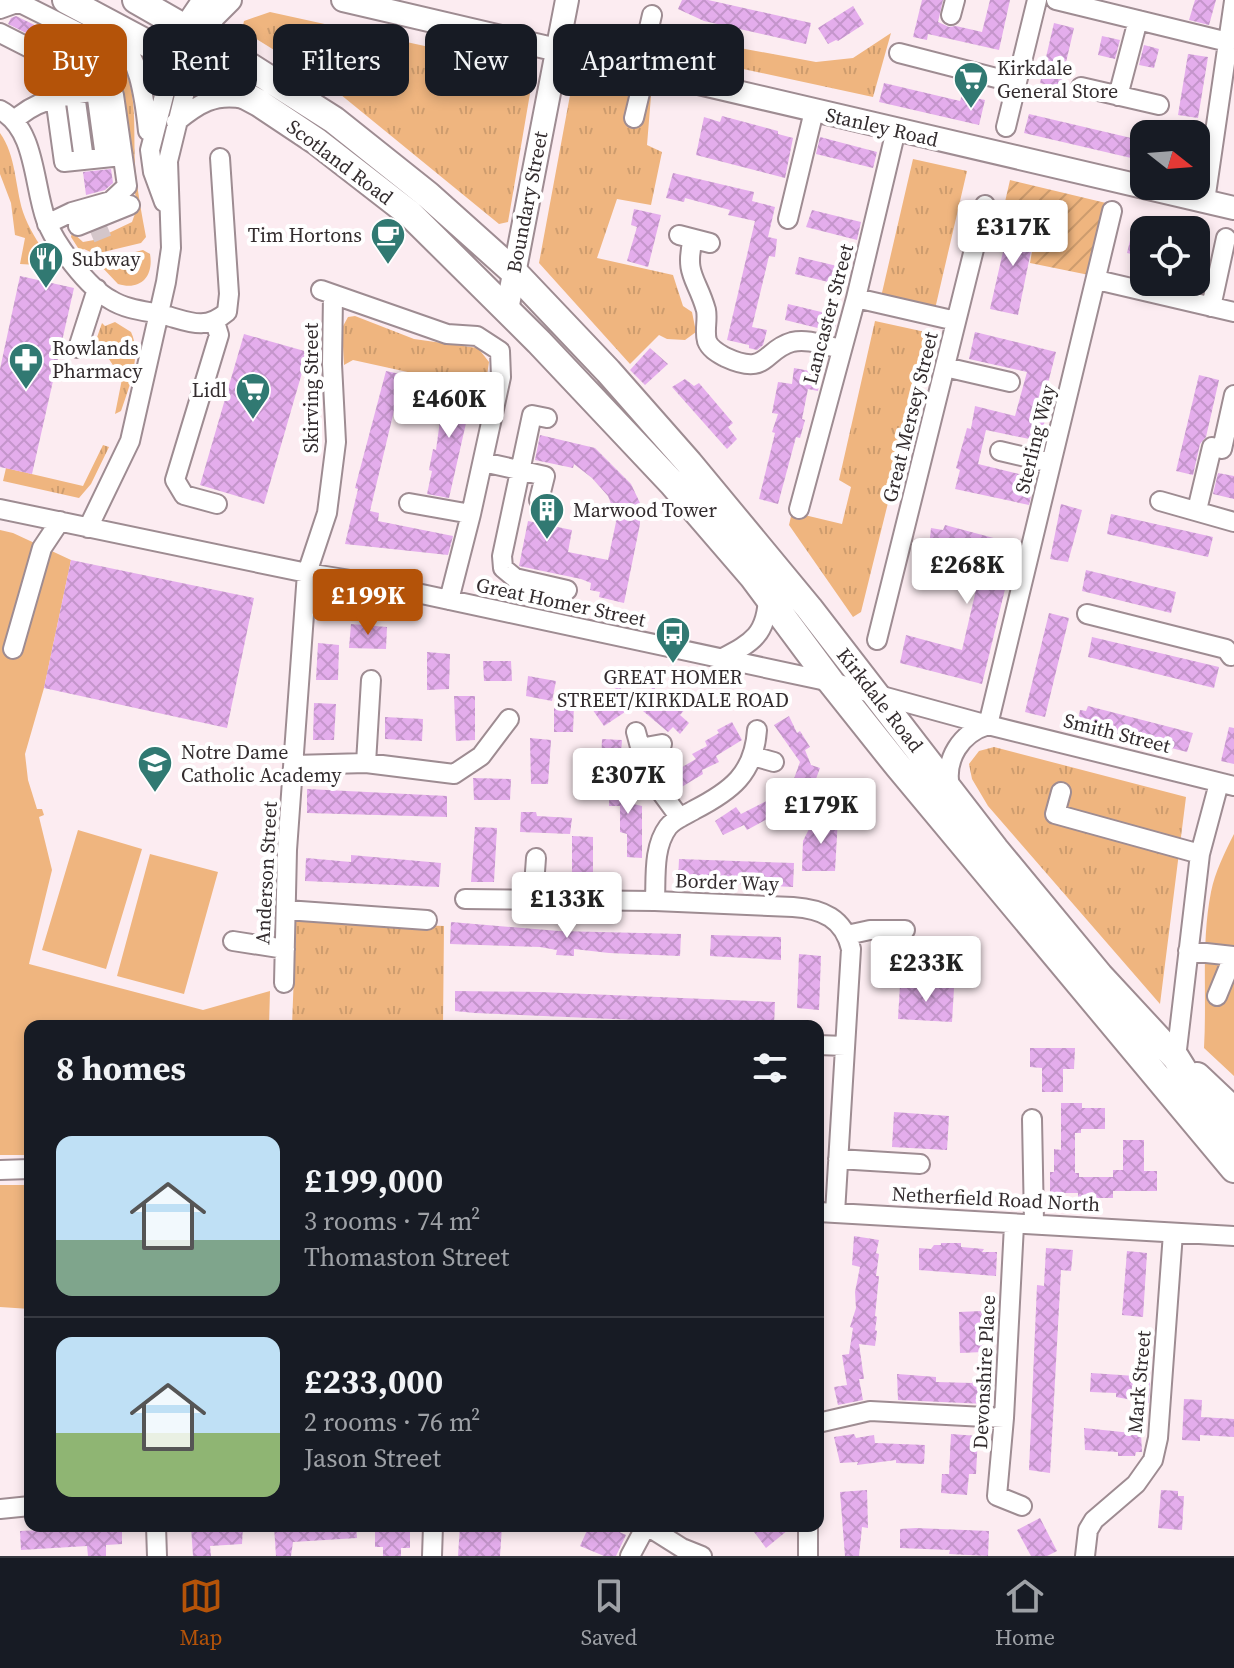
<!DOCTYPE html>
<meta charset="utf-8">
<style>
:root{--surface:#171b24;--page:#242831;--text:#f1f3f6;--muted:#9ea1a6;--line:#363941;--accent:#b45309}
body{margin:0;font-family:"Source Serif 4",serif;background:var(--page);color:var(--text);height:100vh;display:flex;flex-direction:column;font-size:30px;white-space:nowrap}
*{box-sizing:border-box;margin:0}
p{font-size:26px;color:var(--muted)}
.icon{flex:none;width:44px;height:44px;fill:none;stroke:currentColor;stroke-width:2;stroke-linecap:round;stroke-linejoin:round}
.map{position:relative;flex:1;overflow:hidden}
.side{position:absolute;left:24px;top:1020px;width:800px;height:512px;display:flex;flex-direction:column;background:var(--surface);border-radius:16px;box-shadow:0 4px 12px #0003}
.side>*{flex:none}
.top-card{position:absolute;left:24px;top:24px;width:800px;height:72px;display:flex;gap:16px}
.needle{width:52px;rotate:107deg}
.controls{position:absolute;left:1130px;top:120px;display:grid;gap:16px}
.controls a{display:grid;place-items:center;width:80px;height:80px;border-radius:16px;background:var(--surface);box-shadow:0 4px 12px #0003;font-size:40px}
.price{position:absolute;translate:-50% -68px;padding:0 18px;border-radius:8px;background:#fff;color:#222;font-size:26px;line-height:52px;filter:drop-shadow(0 2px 4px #0008)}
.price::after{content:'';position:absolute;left:50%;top:48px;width:24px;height:18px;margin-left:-12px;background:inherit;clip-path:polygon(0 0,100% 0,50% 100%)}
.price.active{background:var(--accent);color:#fff}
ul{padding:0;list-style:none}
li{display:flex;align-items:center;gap:24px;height:200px;padding:0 32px}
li+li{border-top:2px solid var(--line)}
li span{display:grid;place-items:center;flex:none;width:224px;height:160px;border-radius:16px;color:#555}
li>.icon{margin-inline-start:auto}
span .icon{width:96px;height:96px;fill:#fffc;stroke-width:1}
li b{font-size:34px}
h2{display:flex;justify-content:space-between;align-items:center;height:96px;padding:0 32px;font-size:34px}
.pill{padding:0 28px;border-radius:16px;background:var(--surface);box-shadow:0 4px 12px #0003;font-size:28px;line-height:72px}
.pill.active{background:var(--accent);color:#fff}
.dock{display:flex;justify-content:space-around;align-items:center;height:112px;border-top:2px solid var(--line);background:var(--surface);font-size:22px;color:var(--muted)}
.dock a{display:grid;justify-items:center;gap:4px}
.dock .active{color:var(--accent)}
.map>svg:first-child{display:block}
.grass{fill:url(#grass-tufts)}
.park{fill:#efb57f}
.garden{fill:url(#garden-furrows)}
.building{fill:url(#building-cross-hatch)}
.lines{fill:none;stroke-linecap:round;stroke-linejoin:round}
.minor-tunnel{stroke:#d4c6ca;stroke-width:18;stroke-dasharray:18 9;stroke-linecap:butt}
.minor-casing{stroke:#9e8c92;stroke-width:22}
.major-casing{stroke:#9e8c92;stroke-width:26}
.highway-casing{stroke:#9e8c92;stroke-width:30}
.minor{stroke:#fff;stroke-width:18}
.major{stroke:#fff;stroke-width:22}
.highway{stroke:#fff;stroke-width:26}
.labels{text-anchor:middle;stroke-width:8;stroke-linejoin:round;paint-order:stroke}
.poi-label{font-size:20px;fill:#332c2e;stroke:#fff;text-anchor:start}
.street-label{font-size:20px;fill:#332c2e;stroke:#fff}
</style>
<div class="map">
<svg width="1234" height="1556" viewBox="0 0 1234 1556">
<defs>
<pattern id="grass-tufts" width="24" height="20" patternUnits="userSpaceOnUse" patternTransform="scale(2)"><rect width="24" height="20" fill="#efb57f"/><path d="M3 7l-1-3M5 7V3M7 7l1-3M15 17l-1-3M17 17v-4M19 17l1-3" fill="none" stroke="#cd9c6e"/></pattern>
<pattern id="garden-furrows" width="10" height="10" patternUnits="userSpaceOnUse" patternTransform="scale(2)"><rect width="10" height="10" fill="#efb57f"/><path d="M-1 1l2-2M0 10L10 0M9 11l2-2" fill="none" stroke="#cd9c6e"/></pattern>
<pattern id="building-cross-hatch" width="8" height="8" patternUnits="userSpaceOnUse" patternTransform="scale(2)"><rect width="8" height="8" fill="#e4adec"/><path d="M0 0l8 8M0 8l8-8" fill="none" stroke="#c495cb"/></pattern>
</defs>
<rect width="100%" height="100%" fill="#fcecf1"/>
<!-- grass -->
<path class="grass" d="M270 12 534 70 508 222 499 224 324 81 242 30 244 21Z
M659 33 816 62 853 58 891 33 873 97 655 50Z
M98 35C145 73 131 121 136 174 138 195 142 216 146 237L141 243 95 254 84 249 80 251 71 237 72 232 83 242 94 240 132 222 137 208 120 75 113 71 62 78 61 74 47 76 60 68 98 64Z
M573 79 651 96 647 145 662 152 651 205 617 199 597 258 673 275 683 306 692 312 696 332 685 340 667 339 659 335 630 364 539 263Z
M0 133C16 155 15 186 23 212 30 232 42 249 55 266L20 264 25 238 15 235 11 203 0 174Z
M913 159 967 171 935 309 881 297Z
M143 250 150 254C154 277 140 291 118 284L99 264 100 261Z
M355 316 414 339 478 348 489 362 485 389 353 360 344 365 342 328 348 317Z
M875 321 930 333 861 612 853 617 789 525 792 512 842 524 851 487 839 480Z
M115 322 131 332C142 355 129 388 121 411L115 414 122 379 105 353 93 349 102 323 105 326Z
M103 445 109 447 91 484 79 498 3 481 6 468 83 486Z
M994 747 1186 797 1160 1004 988 806 972 779 969 764 979 751Z
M296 920 444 926 443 1026H292Z"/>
<!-- park -->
<path class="park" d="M0 530 13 533 71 560 44 688 25 754 28 780 37 809H42L44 815 39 817 52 870 29 964 203 1010 270 991 269 1026H30V1155H0Z
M78 830 142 849 106 969 42 950Z
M1234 834V1076L1204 1048C1207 997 1201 942 1211 892 1215 872 1225 852 1234 834Z
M150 854 218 872 184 994 117 976Z
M0 1185H30V1309L0 1307Z"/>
<!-- garden -->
<path class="garden" d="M1010 180 1106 203 1089 275 1030 263 1037 222 1002 215Z"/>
<!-- building -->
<path class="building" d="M682 0H708L811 23 806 44 704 21 678 9Z
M922 0H943L938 22 949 27 956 26 982 32 990 0H1010L999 50 928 34 927 40 913 37Z
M1195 0H1216L1209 25 1189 20Z
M853 6 864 24 838 41 836 40 828 44 818 28Z
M16 16 82 48V50L68 54 8 24 11 18Z
M1054 23 1074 28 1060 88 1040 83Z
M1102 36 1120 40 1115 59 1098 55Z
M1144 45 1159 49 1154 68 1139 65Z
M1188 54 1208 57 1198 118 1178 115Z
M884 83 960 101 962 95 985 100 979 125 879 102Z
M1029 114 1144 141V161L1024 133Z
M722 116 778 131V134L793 138 785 178 696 155 704 117 720 122Z
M820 137 877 152 873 168 816 154Z
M111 169 113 183 105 190 86 195 83 172Z
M673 173 754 192 752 201 775 207 768 237 777 239 775 257 769 256 752 327 767 330 763 345 757 350 749 348V345L727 340 755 221 728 215 730 210 685 198 684 202 666 198Z
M634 209 661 215 648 267 627 261 637 227 631 225Z
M812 210 861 222 857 240 806 227Z
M1010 221 1036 226 1018 315 990 309Z
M1132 232 1144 234V257L1127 253Z
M799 257 850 269 845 286 795 274Z
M20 276 74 288 32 474 0 467V369Z
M788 304 838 316 834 332 785 320Z
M975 332 1056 352 1040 414 1046 417 1039 441 986 430 978 464 1035 478 1029 505 955 489 960 470 956 468 967 428 971 429 975 406 1015 416 1027 372 969 359Z
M244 334 308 352 264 504 200 485Z
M650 348 668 364 645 385 630 370Z
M794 368 821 373 818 391 808 389 802 419 805 420 800 438 796 437 778 504 759 499 775 433 772 432 778 414 772 413 778 382 792 384Z
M386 371 400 374 396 390H399L370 511 379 513 378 521 453 536 448 555 345 544 358 489 355 488Z
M1199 375 1219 380 1206 437 1200 444 1193 475 1176 471Z
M685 379 694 386 699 383 733 423 728 427 737 439 727 449 672 387Z
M450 383 474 388 449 498 427 494 432 471 429 470 433 449 436 450 443 399H447Z
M540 435 595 448 631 484 640 503V524L624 603 599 597 600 592 590 590 591 583 581 579 519 566 528 521 572 530 568 552 608 560 616 522 614 511 608 496 592 478 574 464 573 468 535 460Z
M1218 473 1234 476V499L1213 494Z
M1061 504 1082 510 1068 562 1050 559Z
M1111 514 1213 537 1208 557 1107 534Z
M945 525 1016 544 982 684 900 663 906 635 962 650 982 564 932 553 934 548 929 547 931 528 943 530Z
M71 560 254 598 227 728 44 688Z
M1086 570 1176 592 1171 613 1082 591Z
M1049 613 1069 618 1045 717 1025 712Z
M351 624 387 627 386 649 349 648Z
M1092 637 1219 667 1214 688 1088 657Z
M318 643 339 645 338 680H316Z
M427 652 450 654 449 689 427 690Z
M483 661H511L512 681H484Z
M528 676 556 681 552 701 526 696Z
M619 686 634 706 604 726 590 706Z
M653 687 665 698 670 693 687 707 680 715 689 723 680 734 673 727 668 732 637 706Z
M454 696H475V740L456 741Z
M314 703 336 704 334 740H313Z
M554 704 574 705 573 732H554Z
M1088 706 1193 733 1187 752 1084 726V723L1078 722 1080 710 1086 711Z
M789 716 797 733 800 731 810 747 805 750 811 765 820 768 810 795 791 787 800 762 774 725Z
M385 717 423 719 422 741 385 739Z
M732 722 742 740 716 756 719 762 702 770 703 774 675 791 665 777 696 759 692 754 707 746 705 741 719 733 717 730Z
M1229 727 1234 728V764L1221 761Z
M530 738 551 740 548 784H531Z
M602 739 622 740 620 767 601 766Z
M473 778 511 779 510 800H474Z
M610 778 632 779V789L624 798 629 803 642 806V858L627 857V834L620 832V806H609Z
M307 789 447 796V817L307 813Z
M784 792 792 806 771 820 769 818 747 830 744 825 723 835 715 821 736 807 741 814Z
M521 812H536L537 816 572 818 570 834 520 832Z
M815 817 838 818 835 871H802L803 841Z
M475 827 497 828 494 882H471Z
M572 836 593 837V886H572Z
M351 855 441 863 439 887 305 881 306 858 351 862Z
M679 859 794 863 793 887 678 881Z
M451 922 559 931 681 934 680 956 609 953 574 949V956L556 955 557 950 540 947 450 944Z
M711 935 781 937V960L710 956Z
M799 954 821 956 819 1010 797 1008Z
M900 985 954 988 952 1022 898 1019Z
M455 991 540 992 775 1002 774 1026 475 1013 455 1011Z
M1030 1048H1075L1074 1069H1063V1092H1042V1068L1030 1067Z
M1061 1103H1082V1108H1105V1129H1081V1133H1075V1173H1079V1177H1113V1170H1123V1140H1144V1171H1157V1191H1113V1198H1078V1193H1050V1172H1054V1149L1061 1150Z
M894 1112 949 1116 947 1150 892 1147Z
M854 1236 879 1240 876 1253 879 1254 876 1276H879L875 1316 877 1317 875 1330 877 1331 875 1346 859 1344 864 1379H859L863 1400 838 1405 834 1387 847 1385 842 1355 849 1354 853 1328 850 1327 856 1308 855 1292 860 1267 852 1265Z
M941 1243H961V1247L984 1249 982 1252H997L996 1276 919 1270V1248L931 1249 934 1245H941Z
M1046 1248 1073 1250 1071 1271 1061 1270 1050 1473 1029 1470 1037 1285 1044 1286Z
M1127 1251 1147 1253 1143 1317 1122 1315Z
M982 1311 983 1352 960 1353 959 1312Z
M1091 1373 1150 1377 1149 1403 1116 1397V1393L1090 1392Z
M897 1374 936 1377V1382L972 1383 973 1380 989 1381 986 1404 898 1400Z
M1184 1399 1202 1400 1201 1417 1234 1419V1437L1200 1435V1441L1182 1440Z
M1084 1428 1141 1434 1142 1452H1136L1135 1456H1118V1452L1085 1450Z
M854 1434 856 1438 874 1435 875 1443 925 1445 924 1464 896 1463V1460L857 1465 858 1462 840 1463 834 1437Z
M951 1434 978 1436 976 1474H969L967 1495 941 1493 942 1474H949Z
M867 1490 868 1528 862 1527 859 1556H845L840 1492Z
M1161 1490 1178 1491V1496H1184L1182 1530 1158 1528Z
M1040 1518 1057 1551 1047 1556H1031L1017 1530Z
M122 1526V1544L106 1545V1556H88L87 1546 21 1550 20 1531Z
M191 1526H243L242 1544 210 1546 211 1556H193Z
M274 1526H356L357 1538 293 1542 291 1556H276Z
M460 1526H502L500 1556H458Z
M589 1526H606L626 1535 616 1556H604L580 1546Z
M761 1526H793L766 1548 754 1532Z
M916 1528 989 1531 988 1556 949 1554 950 1550 900 1548V1529Z
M375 1530 410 1531V1548H401V1556H383V1547H375Z"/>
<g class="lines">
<!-- minor-tunnel -->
<path class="minor-tunnel" d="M91 234 115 224"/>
<defs>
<path id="minor" d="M1056 0 1228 42
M0 9 14 4H22L94 40 95 60 67 67 0 33
M951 15 955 0
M114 28C139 59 144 93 148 131
M899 53 1016 83
M639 71 652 15
M1081 87 1159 105
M96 91 105 157
M75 94 84 160
M1118 96 1138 20
M55 97 64 162 122 156
M0 110C36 129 33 184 46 220 55 244 88 288 111 300 127 310 147 311 164 315 190 322 205 331 227 312L229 294 220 158
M634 118 645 72
M14 121C40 95 73 96 108 89L114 95 127 186 111 201 72 212 47 224
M176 122C198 104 215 93 244 99
M1006 127 1037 0
M1205 201 1234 1
M164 202 153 172 150 150 174 57
M788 219 814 111
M78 226 130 205
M679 235 710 243
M693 239C684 275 697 278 706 310 708 320 704 331 707 341 710 349 718 353 725 357 768 377 763 350 792 342 808 338 826 346 841 349
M1097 280 1234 312
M321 290 447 334 477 336 500 351 501 377 471 514 449 600
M856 298 956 321
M1211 307 1226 238
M215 322 219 335 175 480 184 495 217 504
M78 348 97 289
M945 367 1010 382
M547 418 532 415 502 556 503 568 515 578 567 590
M1000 451 1051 463
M483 462 545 476 539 500
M1160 501 1234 522
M409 503 471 514
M0 509 307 573 375 584 831 682 988 725 1234 786
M799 509 856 298 896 130
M1197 510 1212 447 1222 449 1234 395
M88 528 130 441 166 282 171 248 168 161 191 67
M1087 614 1226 649 1231 656
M877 640 985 205
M13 649 42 548 60 521
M719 660C751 643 767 636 768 596
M636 732 647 773 680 818
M640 748 662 744
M753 756 774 762
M366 763 371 680
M294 765 366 763 454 774 481 756 509 719
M950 788C944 759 961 733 988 725L1112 211
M1061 792 1055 814 1200 854
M465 899 655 901 793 907C822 909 844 918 851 949L835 1213
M533 899 536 858
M655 901C656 877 653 847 668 827 674 819 686 815 694 810 731 791 754 774 757 730
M286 910 427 920
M847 935 870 930H905
M233 941 285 949
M1188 951 1234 956
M284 983 287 850 307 573 327 513 336 442 332 364 333 295
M1217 996 1233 957
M818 1045 845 1046
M1176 1058 1200 854 1219 783
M1032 1119 1034 1222
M838 1159 920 1164
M0 1170 30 1169
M818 1212 1234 1236
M1014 1225 1004 1418 997 1496 1022 1506
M818 1423 870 1411 1004 1418
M0 1509 30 1506
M156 1526 157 1556
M647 1526 682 1548 702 1556
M432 1556 433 1526
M630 1556 646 1526
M808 1556V1526
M1085 1556 1088 1530 1094 1520 1136 1484 1153 1460 1158 1438 1173 1233"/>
<path id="major" d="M343 0 1234 208
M174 57 193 16 204 0
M191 67 213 17 230 0
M507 310 567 0"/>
<path id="highway" d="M66 0 259 103 316 141 410 214 539 342 672 483 753 577 831 682 898 766 1234 1169
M136 0 227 52 334 120 428 195 513 271 608 371 689 463 809 608 995 849 1100 976 1176 1058 1210 1113 1234 1139
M1197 1076 1234 1111"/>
</defs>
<!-- minor casing -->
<use href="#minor" class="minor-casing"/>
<!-- major casing -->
<use href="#major" class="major-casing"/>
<!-- highway casing -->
<use href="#highway" class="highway-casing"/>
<!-- minor -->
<use href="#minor" class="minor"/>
<!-- major -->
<use href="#major" class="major"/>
<!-- highway -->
<use href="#highway" class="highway"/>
</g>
<!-- icons -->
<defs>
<symbol id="supermarket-pin" viewBox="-11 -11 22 30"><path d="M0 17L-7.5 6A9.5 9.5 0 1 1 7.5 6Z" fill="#317972" stroke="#fff"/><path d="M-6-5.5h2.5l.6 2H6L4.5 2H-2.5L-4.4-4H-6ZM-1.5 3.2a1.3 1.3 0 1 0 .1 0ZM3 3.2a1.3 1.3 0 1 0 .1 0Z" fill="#fff"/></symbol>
<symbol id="cafe-pin" viewBox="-11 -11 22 30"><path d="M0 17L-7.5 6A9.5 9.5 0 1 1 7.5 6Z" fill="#317972" stroke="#fff"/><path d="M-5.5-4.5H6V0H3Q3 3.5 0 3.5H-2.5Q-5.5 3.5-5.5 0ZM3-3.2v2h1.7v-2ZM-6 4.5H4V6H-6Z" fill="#fff"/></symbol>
<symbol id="restaurant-pin" viewBox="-11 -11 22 30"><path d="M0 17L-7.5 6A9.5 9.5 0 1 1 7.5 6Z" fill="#317972" stroke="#fff"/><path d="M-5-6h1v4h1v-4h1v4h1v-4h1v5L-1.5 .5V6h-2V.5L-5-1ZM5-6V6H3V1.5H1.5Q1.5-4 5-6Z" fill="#fff"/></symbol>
<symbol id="pharmacy-pin" viewBox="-11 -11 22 30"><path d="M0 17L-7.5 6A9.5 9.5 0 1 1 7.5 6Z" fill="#317972" stroke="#fff"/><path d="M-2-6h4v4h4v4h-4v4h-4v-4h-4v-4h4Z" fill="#fff"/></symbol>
<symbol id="building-pin" viewBox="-11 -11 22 30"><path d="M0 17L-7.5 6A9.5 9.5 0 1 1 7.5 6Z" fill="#317972" stroke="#fff"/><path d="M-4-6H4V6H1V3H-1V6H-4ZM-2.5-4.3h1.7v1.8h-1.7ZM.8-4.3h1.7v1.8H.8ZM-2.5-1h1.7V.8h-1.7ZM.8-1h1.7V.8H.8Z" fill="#fff"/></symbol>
<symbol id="bus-pin" viewBox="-11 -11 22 30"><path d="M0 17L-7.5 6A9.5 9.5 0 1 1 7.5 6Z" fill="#317972" stroke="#fff"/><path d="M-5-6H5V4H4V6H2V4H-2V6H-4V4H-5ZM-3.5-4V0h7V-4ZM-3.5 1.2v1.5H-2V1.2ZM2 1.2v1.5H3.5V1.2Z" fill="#fff"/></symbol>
<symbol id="school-pin" viewBox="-11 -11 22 30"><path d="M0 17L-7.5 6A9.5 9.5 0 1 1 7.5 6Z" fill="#317972" stroke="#fff"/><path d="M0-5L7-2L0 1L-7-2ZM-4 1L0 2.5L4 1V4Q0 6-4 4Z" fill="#fff"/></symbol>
</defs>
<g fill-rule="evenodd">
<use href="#supermarket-pin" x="951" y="59" width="40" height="54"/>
<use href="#cafe-pin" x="368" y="215" width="40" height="54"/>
<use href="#restaurant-pin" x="26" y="239" width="40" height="54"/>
<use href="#pharmacy-pin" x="6" y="340" width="40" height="54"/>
<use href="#supermarket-pin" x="233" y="370" width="40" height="54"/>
<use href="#building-pin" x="527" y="490" width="40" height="54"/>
<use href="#bus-pin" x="653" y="614" width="40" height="54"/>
<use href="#school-pin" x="135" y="743" width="40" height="54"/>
</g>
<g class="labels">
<!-- poi labels -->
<g class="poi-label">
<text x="997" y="75">Kirkdale<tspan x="997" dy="23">General Store</tspan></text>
<text x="362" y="242" text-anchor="end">Tim Hortons</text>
<text x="72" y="266">Subway</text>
<text x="52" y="355">Rowlands<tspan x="52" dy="23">Pharmacy</tspan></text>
<text x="227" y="397" text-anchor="end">Lidl</text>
<text x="573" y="517">Marwood Tower</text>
<text x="673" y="684" text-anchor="middle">GREAT HOMER<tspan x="673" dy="23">STREET/KIRKDALE ROAD</tspan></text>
<text x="181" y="759">Notre Dame<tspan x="181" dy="23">Catholic Academy</tspan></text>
</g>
<!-- street labels -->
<g class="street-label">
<text transform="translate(882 127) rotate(13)" y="7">Stanley Road</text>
<text transform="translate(340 162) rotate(37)" y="7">Scotland Road</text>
<text transform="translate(527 202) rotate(-79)" y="7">Boundary Street</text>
<text transform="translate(828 314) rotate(-75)" y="7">Lancaster Street</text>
<text transform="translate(311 388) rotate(-90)" y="7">Skirving Street</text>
<text transform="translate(910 417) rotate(-76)" y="7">Great Mersey Street</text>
<text transform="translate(1035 439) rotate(-76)" y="7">Sterling Way</text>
<text transform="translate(561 602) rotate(12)" y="7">Great Homer Street</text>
<text transform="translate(880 700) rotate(52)" y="7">Kirkdale Road</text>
<text transform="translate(1117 733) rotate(14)" y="7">Smith Street</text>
<text transform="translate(266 873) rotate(-87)" y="7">Anderson Street</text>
<text transform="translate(727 882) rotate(2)" y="7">Border Way</text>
<text transform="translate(996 1199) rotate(3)" y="7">Netherfield Road North</text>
<text transform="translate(984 1372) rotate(-87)" y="7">Devonshire Place</text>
<text transform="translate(1139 1382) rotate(-85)" y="7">Mark Street</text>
</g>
</g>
</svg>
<div class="controls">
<a><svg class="needle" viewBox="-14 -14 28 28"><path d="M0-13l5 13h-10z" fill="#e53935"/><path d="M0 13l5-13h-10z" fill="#9ea1a6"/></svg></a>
<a><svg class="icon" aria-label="locate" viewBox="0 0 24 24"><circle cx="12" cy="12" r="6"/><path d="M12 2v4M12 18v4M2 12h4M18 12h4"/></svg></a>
</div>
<b class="price" style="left:1013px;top:268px">£317K</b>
<b class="price" style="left:449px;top:440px">£460K</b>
<b class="price" style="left:967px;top:606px">£268K</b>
<b class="price active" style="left:368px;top:637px">£199K</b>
<b class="price" style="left:628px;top:816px">£307K</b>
<b class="price" style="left:821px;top:846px">£179K</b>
<b class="price" style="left:567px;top:940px">£133K</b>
<b class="price" style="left:926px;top:1004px">£233K</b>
<div class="top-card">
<a class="pill active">Buy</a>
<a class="pill">Rent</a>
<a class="pill">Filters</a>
<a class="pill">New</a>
<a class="pill">Apartment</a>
</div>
<section class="side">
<h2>8 homes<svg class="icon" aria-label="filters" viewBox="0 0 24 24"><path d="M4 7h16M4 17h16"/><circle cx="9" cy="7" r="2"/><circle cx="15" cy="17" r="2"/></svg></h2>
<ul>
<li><span style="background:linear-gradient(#bfe0f5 65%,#7fa58c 0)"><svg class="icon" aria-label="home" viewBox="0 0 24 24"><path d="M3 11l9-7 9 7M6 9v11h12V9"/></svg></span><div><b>£199,000</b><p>3 rooms · 74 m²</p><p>Thomaston Street</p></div></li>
<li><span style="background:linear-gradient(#bfe0f5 60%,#8fb573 0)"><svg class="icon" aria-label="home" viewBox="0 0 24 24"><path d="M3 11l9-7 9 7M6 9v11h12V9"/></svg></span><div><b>£233,000</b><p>2 rooms · 76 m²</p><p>Jason Street</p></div></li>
</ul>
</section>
</div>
<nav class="dock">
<a class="active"><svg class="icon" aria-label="map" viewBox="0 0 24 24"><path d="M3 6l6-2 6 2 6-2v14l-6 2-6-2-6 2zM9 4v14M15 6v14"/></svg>Map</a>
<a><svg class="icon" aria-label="saved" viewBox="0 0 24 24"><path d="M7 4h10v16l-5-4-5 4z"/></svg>Saved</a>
<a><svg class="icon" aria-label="home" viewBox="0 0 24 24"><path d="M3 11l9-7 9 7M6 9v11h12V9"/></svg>Home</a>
</nav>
